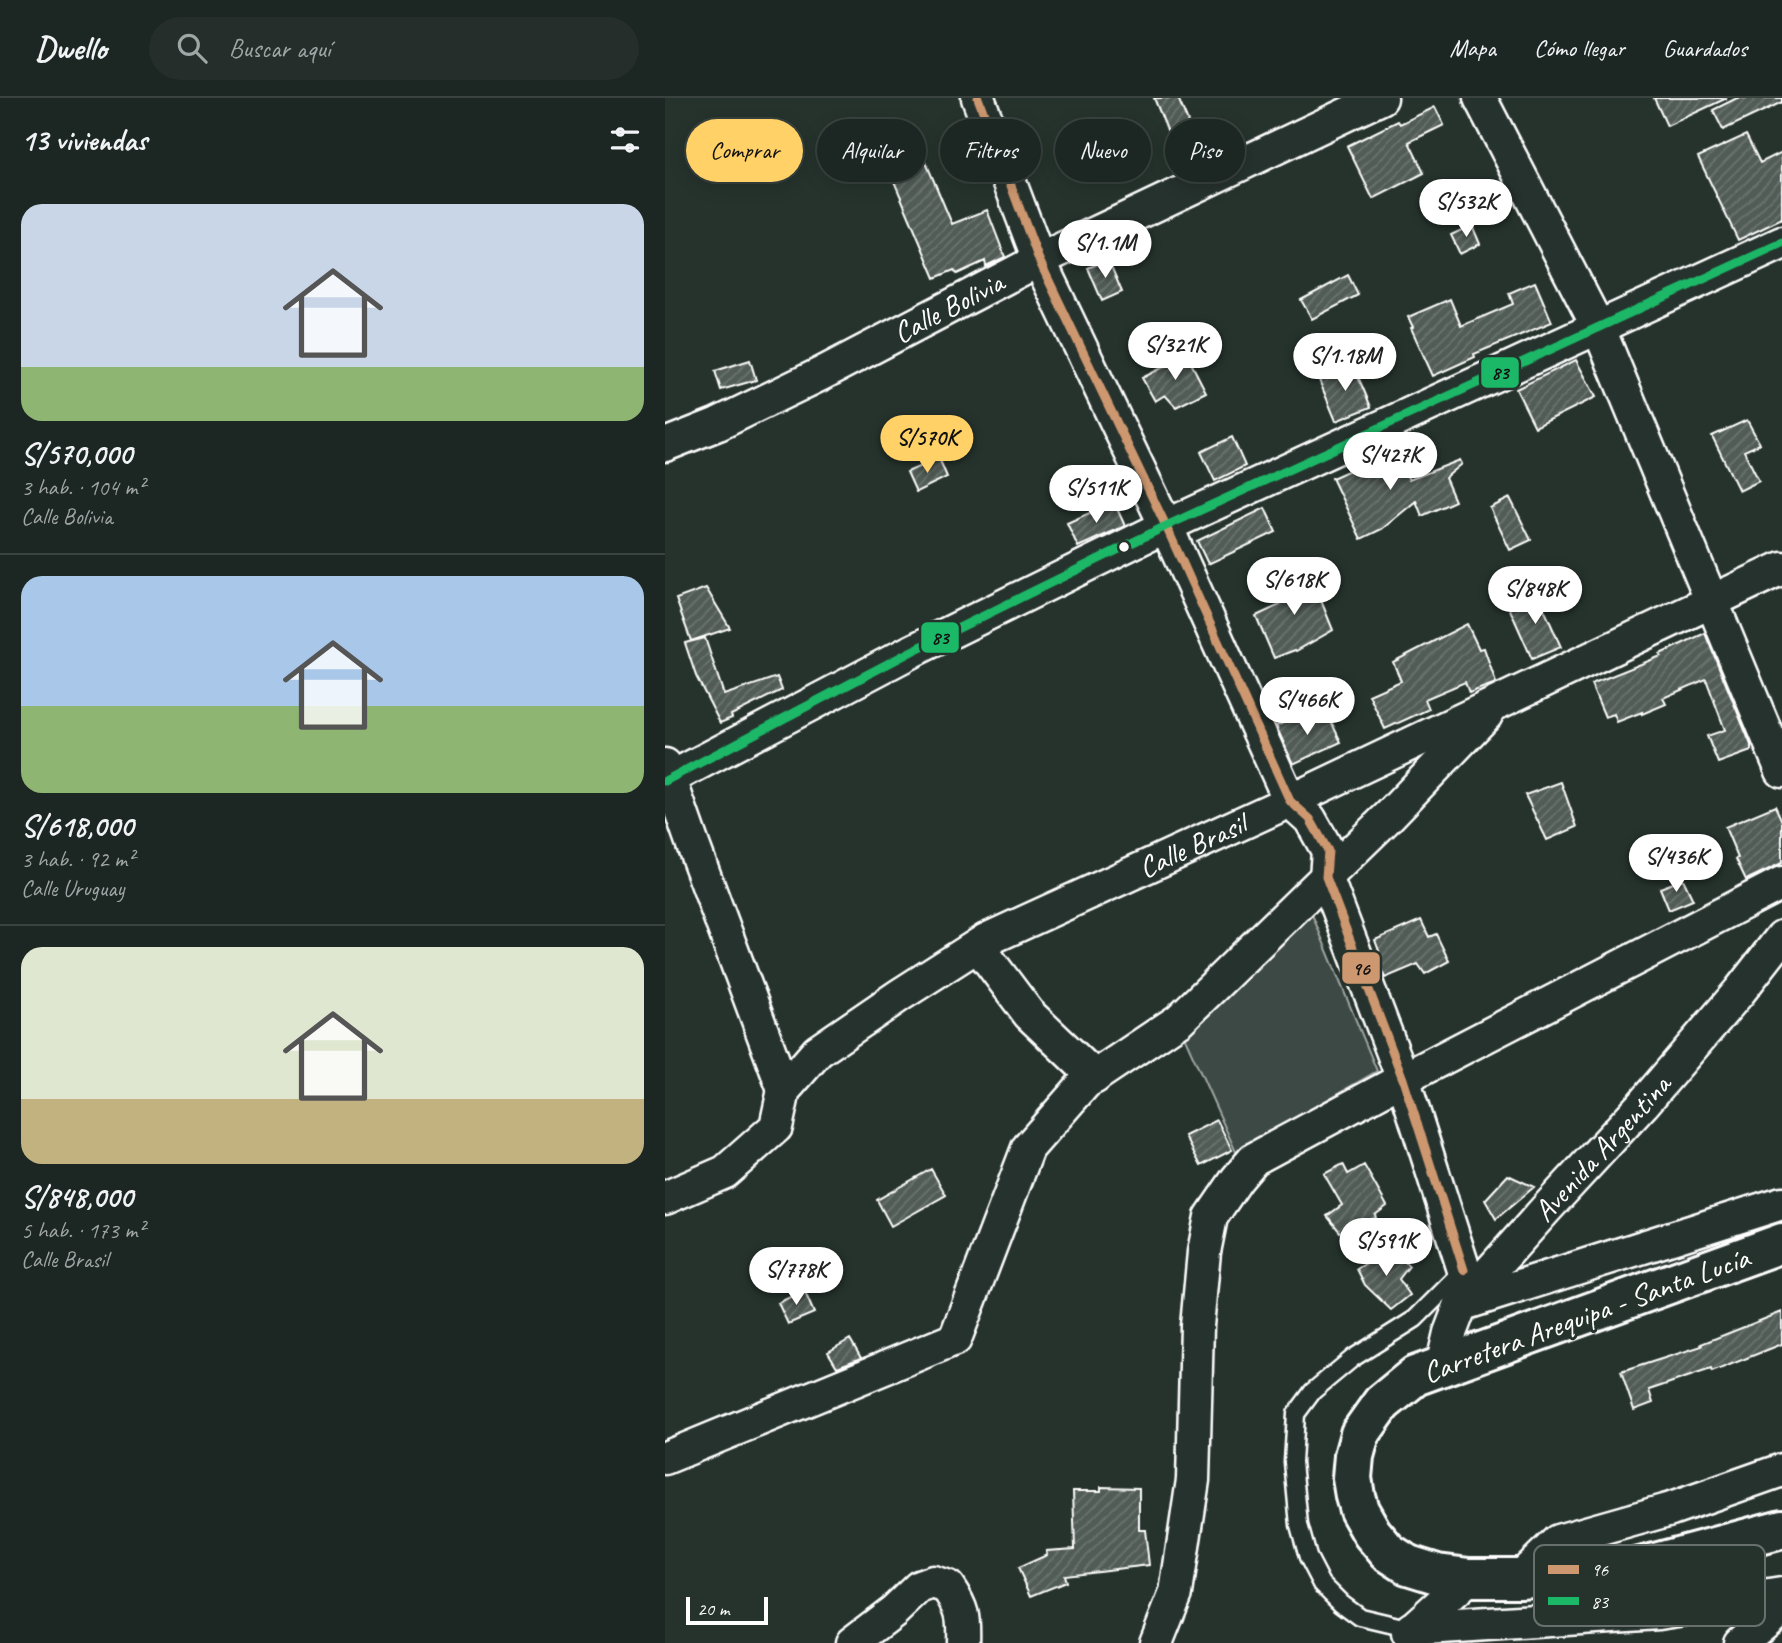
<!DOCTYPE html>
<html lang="es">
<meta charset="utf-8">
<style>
:root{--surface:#1c2622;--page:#252e2a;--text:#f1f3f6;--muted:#a0a5a5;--line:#3a4340;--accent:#ffd166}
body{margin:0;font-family:Caveat,sans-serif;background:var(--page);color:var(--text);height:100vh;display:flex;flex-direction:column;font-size:26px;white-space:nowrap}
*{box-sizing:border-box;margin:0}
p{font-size:23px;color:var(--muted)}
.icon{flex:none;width:38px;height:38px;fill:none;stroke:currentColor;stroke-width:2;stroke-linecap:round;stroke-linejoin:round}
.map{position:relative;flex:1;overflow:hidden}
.sheet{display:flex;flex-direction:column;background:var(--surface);width:665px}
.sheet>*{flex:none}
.top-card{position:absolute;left:21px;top:21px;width:665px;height:63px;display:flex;gap:14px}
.scale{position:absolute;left:21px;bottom:18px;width:82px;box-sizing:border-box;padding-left:7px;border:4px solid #fff;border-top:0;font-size:19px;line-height:24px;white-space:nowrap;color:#fff;-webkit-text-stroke:5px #26332d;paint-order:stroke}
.price{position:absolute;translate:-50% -60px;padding:0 16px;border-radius:24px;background:#fff;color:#222;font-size:23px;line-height:46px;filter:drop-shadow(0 2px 4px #0008)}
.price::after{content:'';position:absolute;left:50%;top:42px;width:21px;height:16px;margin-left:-10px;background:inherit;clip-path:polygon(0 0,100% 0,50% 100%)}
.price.current{background:var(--accent);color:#111}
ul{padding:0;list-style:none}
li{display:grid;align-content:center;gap:14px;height:371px;padding:0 21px}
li+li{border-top:2px solid var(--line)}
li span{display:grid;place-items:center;height:217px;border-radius:21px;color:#555}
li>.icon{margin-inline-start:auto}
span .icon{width:126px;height:126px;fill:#fffc;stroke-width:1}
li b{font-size:30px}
h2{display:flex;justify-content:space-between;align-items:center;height:84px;padding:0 21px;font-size:30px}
.chip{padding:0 24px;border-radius:32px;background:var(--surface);box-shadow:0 4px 18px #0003,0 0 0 2px var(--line);font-size:24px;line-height:63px}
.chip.current{background:var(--accent);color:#111}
header{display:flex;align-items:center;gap:42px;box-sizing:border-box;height:98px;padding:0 35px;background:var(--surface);border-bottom:2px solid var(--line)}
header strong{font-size:33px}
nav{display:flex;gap:38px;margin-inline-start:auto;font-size:24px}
.search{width:490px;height:63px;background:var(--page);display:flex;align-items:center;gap:18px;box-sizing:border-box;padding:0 24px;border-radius:38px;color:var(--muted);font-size:26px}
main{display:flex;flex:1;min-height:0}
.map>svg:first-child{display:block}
.green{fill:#3e4944;stroke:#9ea4a2;stroke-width:2}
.building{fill:url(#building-hatch);stroke:#fff;stroke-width:2}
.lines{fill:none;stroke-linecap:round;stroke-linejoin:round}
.service-casing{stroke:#fff;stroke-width:21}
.minor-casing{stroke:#fff;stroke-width:37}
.primary-casing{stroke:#fff;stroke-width:44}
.service{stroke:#26332d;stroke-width:16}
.minor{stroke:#26332d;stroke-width:32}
.primary{stroke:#26332d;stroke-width:38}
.bus-1-casing{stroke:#26332d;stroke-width:14}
.bus-2-casing{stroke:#26332d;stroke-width:14}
.bus-1{stroke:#cd976f;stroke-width:9}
.bus-2{stroke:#1ab867;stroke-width:9}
.bus-dot{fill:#fff;stroke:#26332d;stroke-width:2.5}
.labels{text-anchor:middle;stroke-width:6;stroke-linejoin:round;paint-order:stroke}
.street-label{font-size:30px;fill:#fff;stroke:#26332d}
.key{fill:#26332d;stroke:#67706c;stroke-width:2}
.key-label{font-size:19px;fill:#fff}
.line-badge{stroke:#26332d;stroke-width:2.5}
.pale-badge-label{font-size:19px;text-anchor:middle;font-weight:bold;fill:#111}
</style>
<header>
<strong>Dwello</strong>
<div class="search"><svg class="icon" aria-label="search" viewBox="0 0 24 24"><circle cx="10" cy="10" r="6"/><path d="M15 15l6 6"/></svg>Buscar aquí</div>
<nav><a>Mapa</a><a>Cómo llegar</a><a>Guardados</a></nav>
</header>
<main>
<section class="sheet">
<h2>13 viviendas<svg class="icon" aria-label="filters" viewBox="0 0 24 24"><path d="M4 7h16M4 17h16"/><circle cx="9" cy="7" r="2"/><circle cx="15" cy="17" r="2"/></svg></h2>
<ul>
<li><span style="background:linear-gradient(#c9d6e8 75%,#8fb573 0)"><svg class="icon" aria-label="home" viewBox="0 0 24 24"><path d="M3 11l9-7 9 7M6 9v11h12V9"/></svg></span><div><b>S/570,000</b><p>3 hab. · 104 m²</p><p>Calle Bolivia</p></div></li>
<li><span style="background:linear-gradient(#a9c7e8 60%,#8fb573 0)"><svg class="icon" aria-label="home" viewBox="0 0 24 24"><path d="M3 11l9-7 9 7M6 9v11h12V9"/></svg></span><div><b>S/618,000</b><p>3 hab. · 92 m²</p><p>Calle Uruguay</p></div></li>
<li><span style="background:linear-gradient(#dfe7d0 70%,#c2b280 0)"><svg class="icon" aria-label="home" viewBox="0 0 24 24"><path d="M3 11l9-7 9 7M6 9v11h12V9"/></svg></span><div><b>S/848,000</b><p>5 hab. · 173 m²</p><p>Calle Brasil</p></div></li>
</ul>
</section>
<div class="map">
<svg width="1117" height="1545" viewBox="0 0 1117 1545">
<defs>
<pattern id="building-hatch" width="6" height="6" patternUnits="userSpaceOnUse" patternTransform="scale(1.75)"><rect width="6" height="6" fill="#515c57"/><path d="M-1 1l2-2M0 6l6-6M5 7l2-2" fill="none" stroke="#6b7470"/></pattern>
</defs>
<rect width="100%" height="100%" fill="#26332d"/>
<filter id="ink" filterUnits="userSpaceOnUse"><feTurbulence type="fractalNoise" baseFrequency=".0143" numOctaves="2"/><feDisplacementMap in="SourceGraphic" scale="14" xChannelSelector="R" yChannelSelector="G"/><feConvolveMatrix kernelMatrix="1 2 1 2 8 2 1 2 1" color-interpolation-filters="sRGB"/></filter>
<g filter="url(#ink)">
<!-- green -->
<path class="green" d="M646 814 712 973 571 1054 519 938Z"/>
<!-- building -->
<path class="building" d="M489 0H513L539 62 518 71Z
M989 0H1062L1002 28Z
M1072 0H1117V4L1058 32 1048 12Z
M770 9 779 27 744 44 759 75 708 101 682 48 733 23 735 26Z
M1081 37 1095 65 1117 54V121L1073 142 1033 59Z
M260 62 287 126 322 112 340 159 321 168 320 163 292 176 289 172 270 180 226 76Z
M807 127 815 146 795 156 786 137Z
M443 161 457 194 437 203 423 170Z
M683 177 693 197 647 221 636 202Z
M870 184 887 224 809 256 810 259 768 278 746 230 748 229 743 219 785 201 796 228 848 206 844 195Z
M522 257 541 294 511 309 500 297 490 303 477 280Z
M85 262 91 282 56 292 50 273Z
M911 262 931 299 870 329 851 291Z
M688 267 706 309 671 323 654 282Z
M1082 322 1095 346 1079 353 1094 383 1074 393 1047 338Z
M567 339 580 368 550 383 536 354Z
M729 352 744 382 795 362 797 366 780 380 790 403 757 418 751 403 717 431 696 441 667 380Z
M274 360 282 379 251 394 242 374Z
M845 400 866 442 845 452 825 410Z
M449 404 460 428 413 449 402 425Z
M600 410 611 434 543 466 532 443Z
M629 473 639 494 651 490 668 532 631 553 630 552 609 560 591 518 615 507 605 483Z
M41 490 65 530 26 543 11 501Z
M872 495 896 549 867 561 843 507Z
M802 526 814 551 819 550 831 585 804 595 800 584 760 601 764 611 720 631 704 597 736 583 728 564Z
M1040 535 1086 647V653L1053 665 1042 638 1060 632 1041 581 998 600 1001 606 977 616V614L952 624 949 616 940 619 926 586 996 558 995 556Z
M40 540 59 597 112 579 117 592 66 617 67 620 55 625 31 578 20 545Z
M639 616 643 626 663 617 676 644 628 666 611 628Z
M896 684 912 729 882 742 860 697Z
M1110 708 1117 723V765L1081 782 1071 761 1073 760 1060 729Z
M1018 781 1028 802 1004 812 995 790Z
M756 822 764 839 771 836 784 863 760 876 753 866 720 880 709 855 714 853 710 842Z
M552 1022 567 1052 536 1068 520 1038Z
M678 1066 683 1076 699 1067 722 1108 710 1117 711 1120 675 1134 662 1118 677 1107 659 1076Z
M266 1071 281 1097 226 1128 212 1102Z
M843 1077 869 1089 831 1121 820 1102Z
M726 1149 744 1168 734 1181 745 1197 726 1212 700 1187 692 1171Z
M139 1192 149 1215 123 1226 113 1205Z
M1117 1214V1246L1047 1274 1046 1271 984 1292 988 1305 969 1312 956 1274 1037 1248 1036 1246Z
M185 1241 196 1260 172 1269 163 1254Z
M436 1389 474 1390V1432H480L484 1467 399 1477 401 1484 366 1498 353 1470 382 1457 381 1453 410 1451 408 1393H436Z"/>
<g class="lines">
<defs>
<path id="service" d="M746 1531 695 1519 676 1505 657 1486 643 1459 634 1427 628 1364 631 1316 648 1293 688 1260 750 1221 799 1172"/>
<g id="minor">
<path d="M313 0 374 162 501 428 625 703 645 721 663 753 661 779 738 981 799 1172"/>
<path d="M815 0 934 231 1117 673"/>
<path id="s1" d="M0 347 53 326 156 276 374 162 716 0"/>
<path d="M0 667 28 747 119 992"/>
<path d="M0 683 247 553 501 428 1117 145"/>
<path d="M313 848 364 916 430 979"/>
<path id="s2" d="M0 1100 60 1074 111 1029 119 992 153 953 235 897 321 842 625 703 1117 470"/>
<path d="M798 1206 1117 1105"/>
<path id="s3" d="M777 1269 785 1235 796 1206 881 1111 978 1006 1074 894 1117 839"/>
<path d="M0 1360 290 1241 363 1050 420 985 514 922 723 719 821 617"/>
<path d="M855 1480 893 1443 1006 1411 1117 1372"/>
<path d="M746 1531 994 1515 1117 1496"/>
<path d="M743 1535 804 1480"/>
<path d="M187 1545 229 1513 254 1489 268 1484 283 1489C298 1511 299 1519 298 1545"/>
<path d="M491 1545 511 1495 528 1382 532 1228 539 1154 546 1119 572 1081 589 1061 738 981 1117 785"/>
<path d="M1075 1545 1117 1510"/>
</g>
<path id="primary" d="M1117 1145 750 1278 717 1305 695 1336 689 1358 687 1380 690 1398 694 1412 707 1435 723 1454 743 1467 772 1476 804 1480H855L964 1472 1117 1431"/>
</defs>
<!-- service casing -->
<use href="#service" class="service-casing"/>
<!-- minor casing -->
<use href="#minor" class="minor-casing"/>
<!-- primary casing -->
<use href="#primary" class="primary-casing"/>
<!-- service -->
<use href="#service" class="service"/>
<!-- minor -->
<use href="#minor" class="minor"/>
<!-- primary -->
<use href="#primary" class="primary"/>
<defs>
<path id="bus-1" d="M313 0 374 162 501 428 625 703 645 721 663 753 661 779 738 981 799 1172"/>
<path id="bus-2" d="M0 683 247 553 501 428 1117 145"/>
</defs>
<!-- bus-1 casing -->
<use href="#bus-1" class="bus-1-casing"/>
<!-- bus-2 casing -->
<use href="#bus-2" class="bus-2-casing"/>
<!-- bus-1 -->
<use href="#bus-1" class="bus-1"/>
<!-- bus-2 -->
<use href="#bus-2" class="bus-2"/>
</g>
</g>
<!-- markers -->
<circle class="bus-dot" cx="459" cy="449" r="6"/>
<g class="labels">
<!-- street labels -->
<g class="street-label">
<text dy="10" stroke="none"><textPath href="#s1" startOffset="315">Calle Bolivia</textPath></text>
<text dy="10" stroke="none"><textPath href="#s2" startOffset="651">Calle Brasil</textPath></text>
<text dy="10" stroke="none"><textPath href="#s3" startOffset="276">Avenida Argentina</textPath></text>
<text transform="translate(921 1217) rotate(-20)" y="10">Carretera Arequipa - Santa Lucía</text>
</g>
</g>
<!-- legend -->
<rect x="869" y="1447" width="231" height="81" rx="10" class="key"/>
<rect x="883" y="1467" width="31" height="9" fill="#cd976f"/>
<rect x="883" y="1499" width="31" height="8" fill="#1ab867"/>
<g class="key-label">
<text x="926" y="1478">96</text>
<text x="926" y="1510">83</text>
</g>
<g class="line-badge">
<rect x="815" y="258" width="40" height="33" rx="7" fill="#1ab867"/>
<rect x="255" y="523" width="40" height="33" rx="7" fill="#1ab867"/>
<rect x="676" y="853" width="40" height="34" rx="7" fill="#cd976f"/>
</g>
<g class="pale-badge-label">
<text x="835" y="281">83</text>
<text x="275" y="546">83</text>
<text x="696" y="877">96</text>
</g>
</svg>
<div class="scale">20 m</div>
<b class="price" style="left:801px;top:141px">S/532K</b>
<b class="price" style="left:440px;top:182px">S/1.1M</b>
<b class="price" style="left:510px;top:284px">S/321K</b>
<b class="price" style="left:680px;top:295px">S/1.18M</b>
<b class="price current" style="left:262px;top:377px">S/570K</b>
<b class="price" style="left:725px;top:394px">S/427K</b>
<b class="price" style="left:431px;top:427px">S/511K</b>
<b class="price" style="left:629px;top:519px">S/618K</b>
<b class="price" style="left:870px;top:528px">S/848K</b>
<b class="price" style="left:642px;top:639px">S/466K</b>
<b class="price" style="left:1011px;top:796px">S/436K</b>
<b class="price" style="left:721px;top:1180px">S/591K</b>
<b class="price" style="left:131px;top:1209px">S/778K</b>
<div class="top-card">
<a class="chip current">Comprar</a>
<a class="chip">Alquilar</a>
<a class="chip">Filtros</a>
<a class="chip">Nuevo</a>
<a class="chip">Piso</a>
</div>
</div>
</main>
